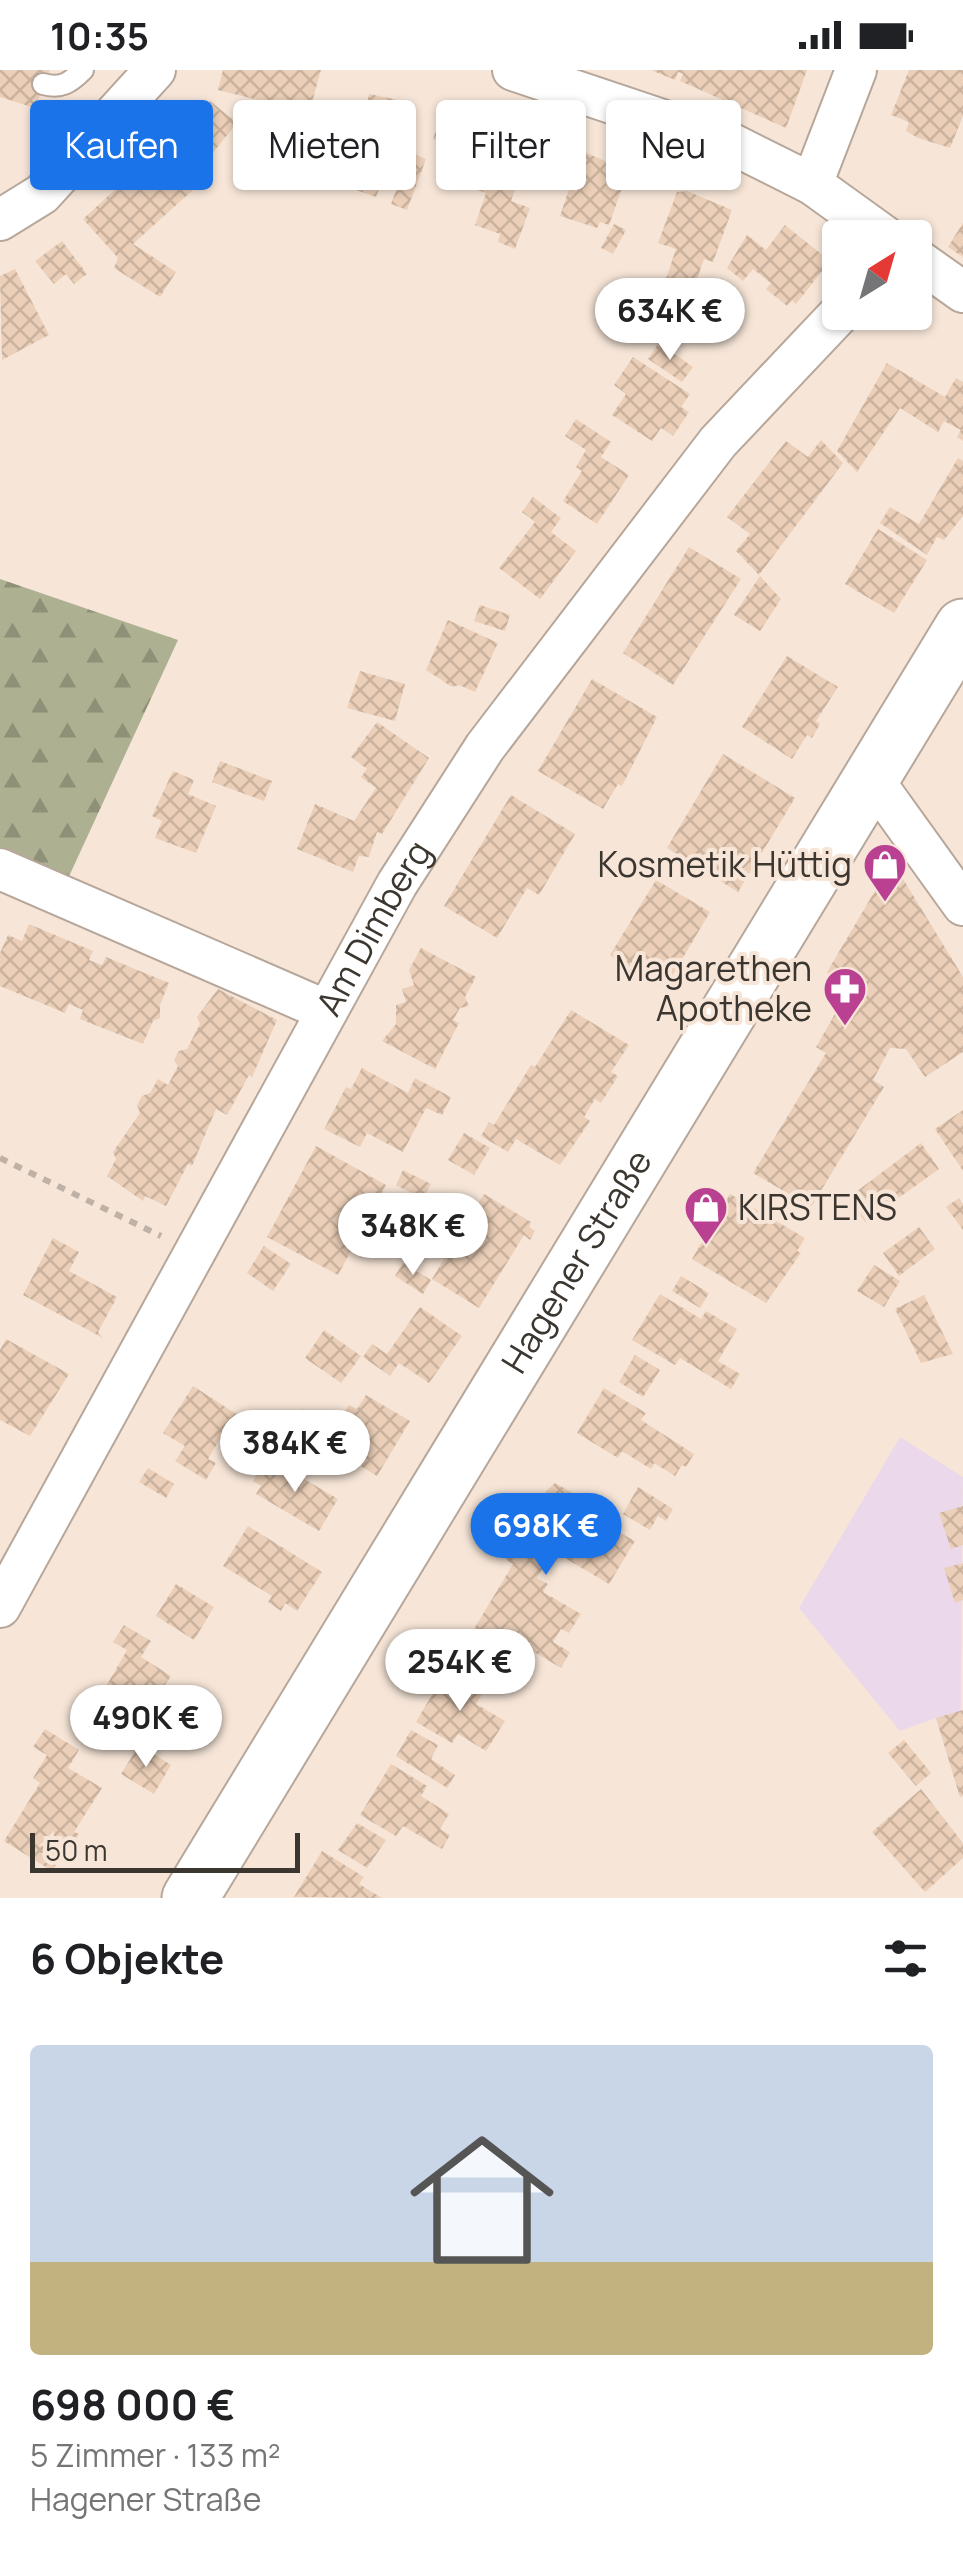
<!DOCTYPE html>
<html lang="de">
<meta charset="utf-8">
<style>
:root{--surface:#fff;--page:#f6f6f6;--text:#202124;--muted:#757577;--accent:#1a73e8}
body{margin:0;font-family:Manrope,sans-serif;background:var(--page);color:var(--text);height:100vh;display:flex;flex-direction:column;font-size:38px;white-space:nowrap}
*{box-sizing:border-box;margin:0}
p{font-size:32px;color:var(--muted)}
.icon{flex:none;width:55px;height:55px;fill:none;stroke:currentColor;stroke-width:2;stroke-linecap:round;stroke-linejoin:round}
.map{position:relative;height:1828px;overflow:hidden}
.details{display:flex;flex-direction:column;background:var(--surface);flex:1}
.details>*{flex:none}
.guide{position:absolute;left:30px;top:30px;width:905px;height:90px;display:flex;gap:20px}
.needle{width:65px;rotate:37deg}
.controls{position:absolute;left:822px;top:150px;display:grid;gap:20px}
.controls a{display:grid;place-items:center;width:110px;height:110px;border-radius:10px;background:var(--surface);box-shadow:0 2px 8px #0004;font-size:50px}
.scale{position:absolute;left:30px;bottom:25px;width:270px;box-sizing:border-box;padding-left:10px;border:5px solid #3c3630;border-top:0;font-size:28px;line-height:35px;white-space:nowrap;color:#3c3630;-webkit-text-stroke:8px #f7e6d8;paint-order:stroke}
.price{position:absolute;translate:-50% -85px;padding:0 22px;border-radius:35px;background:#fff;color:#222;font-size:32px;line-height:65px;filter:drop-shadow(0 2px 5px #0008)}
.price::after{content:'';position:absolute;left:50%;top:60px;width:30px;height:22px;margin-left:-15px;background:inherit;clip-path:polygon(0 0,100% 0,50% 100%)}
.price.active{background:var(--accent);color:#fff}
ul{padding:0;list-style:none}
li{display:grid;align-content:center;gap:20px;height:530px;padding:0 30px}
li span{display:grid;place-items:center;height:310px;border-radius:10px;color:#555}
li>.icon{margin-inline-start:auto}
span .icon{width:180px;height:180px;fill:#fffc;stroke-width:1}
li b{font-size:42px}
h2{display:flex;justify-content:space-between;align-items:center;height:120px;padding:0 30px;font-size:42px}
.tag{padding:0 35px;border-radius:10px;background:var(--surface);box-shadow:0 2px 8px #0004;font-size:35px;line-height:90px}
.tag.active{background:var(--accent);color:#fff}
.status{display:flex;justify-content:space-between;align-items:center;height:70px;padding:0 50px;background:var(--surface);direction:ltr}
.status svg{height:28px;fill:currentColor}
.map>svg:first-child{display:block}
.education{fill:#ebd9eb}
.forest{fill:url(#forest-firs)}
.building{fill:url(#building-cross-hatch)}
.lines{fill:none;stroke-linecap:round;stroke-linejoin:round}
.service-casing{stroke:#b7a79a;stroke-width:24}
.minor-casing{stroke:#b7a79a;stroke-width:44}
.secondary-casing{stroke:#b7a79a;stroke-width:59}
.path{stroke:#bfb1a5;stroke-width:6;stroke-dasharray:8 8;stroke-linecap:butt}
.service{stroke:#fff;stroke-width:20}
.minor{stroke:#fff;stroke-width:40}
.secondary{stroke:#fff;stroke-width:55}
.labels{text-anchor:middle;stroke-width:8;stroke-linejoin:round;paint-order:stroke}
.poi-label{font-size:35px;fill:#3c3630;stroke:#f7e6d8;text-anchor:end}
.street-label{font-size:35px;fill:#3c3630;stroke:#f7e6d8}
</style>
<div class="status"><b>10:35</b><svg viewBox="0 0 49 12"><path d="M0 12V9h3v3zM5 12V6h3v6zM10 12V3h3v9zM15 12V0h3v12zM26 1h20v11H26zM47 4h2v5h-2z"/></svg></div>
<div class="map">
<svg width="963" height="1828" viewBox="0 0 963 1828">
<defs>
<pattern id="forest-firs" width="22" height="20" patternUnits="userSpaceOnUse" patternTransform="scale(2.5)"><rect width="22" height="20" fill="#adb191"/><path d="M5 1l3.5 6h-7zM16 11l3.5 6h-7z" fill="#8e9177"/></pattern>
<pattern id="building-cross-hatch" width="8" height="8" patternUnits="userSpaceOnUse" patternTransform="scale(2.5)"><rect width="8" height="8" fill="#ebcfb8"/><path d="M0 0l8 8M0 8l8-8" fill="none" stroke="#cab29e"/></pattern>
</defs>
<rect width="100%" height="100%" fill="#f7e6d8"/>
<!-- education -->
<path class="education" d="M900 1367 963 1407 960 1727 936 1648 900 1661 799 1538Z"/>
<!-- forest -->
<path class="forest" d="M0 509 178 570 65 815 0 788Z"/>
<!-- building -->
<path class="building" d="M0 0H50L35 38 0 27Z
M223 0H321L309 43 284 37 277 84 240 78 249 35 262 31 218 20Z
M651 0H807L786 58 680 11 683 4 678 2 675 10Z
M909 0H963V46L950 78 918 68 906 61 909 52 891 45Z
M369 24 412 33 401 85 393 83 376 127 334 112 349 72 358 76Z
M210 31 237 53 206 91 179 69Z
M443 42 473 53 463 80 433 69Z
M482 51 532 67 511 131 530 138 515 179 498 172 500 164 475 155 486 123 461 114Z
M158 80 194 119 133 174 176 202 160 227 114 198 118 188 83 149Z
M582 81 628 101 609 155 600 152 597 158 560 146Z
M410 82 426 89 407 140 391 134Z
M552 85 567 90 557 117 543 112Z
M687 121 732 140 713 192 704 189 694 218 666 209 676 179 658 173 677 122Z
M963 153V187L948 177Z
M614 154 626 160 613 184 601 178Z
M785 155 830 191 796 234 792 230 787 236 766 219 771 213 753 199 743 211 727 198 747 165 766 180Z
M62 171 87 204 74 214 66 204 54 214 35 191Z
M15 199 49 265 2 290 0 206Z
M659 273 693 297 682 312 648 289Z
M633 287 690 324 681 337 689 342 673 366 661 358 652 371 612 345 626 324 614 315Z
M887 293 945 327 956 308 963 312V371L957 367 961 360 944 351 938 362 900 338 857 402 837 381Z
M576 349 611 372 601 387 629 405 597 454 563 431 582 401 576 397 586 380 565 366Z
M821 370 843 393 759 505 736 481 750 464 727 447 786 371 808 387Z
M958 388 963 391V446L944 470 937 467 927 485 880 453 890 437 919 454Z
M533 427 561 448 551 462 576 481 540 529 499 498 535 452 522 442Z
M878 459 927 490 894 543 845 514Z
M689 477 741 509 673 615 623 583Z
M760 506 781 529 760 561 734 545Z
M480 535 510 545 505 561 474 551Z
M448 550 498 573 475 622 459 615 452 617 426 600Z
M787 586 838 617 816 651 820 654 812 668 807 665 792 689 742 657Z
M360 601 405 614 395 651 347 638Z
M592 609 657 647 622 716 618 714 603 739 538 701Z
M377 652 429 688 382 764 377 762 369 787 359 786 353 802 297 779 315 734 354 751 376 718 361 707 367 699 351 687Z
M723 684 795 728 738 822 667 778Z
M220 691 272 711 264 731 212 712Z
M173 701 194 710 188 724 216 736 196 783 155 768 162 751 152 746Z
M511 725 575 764 539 825 527 818 497 868 444 836Z
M885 804H900L963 907V982L925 1007 906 979 890 978 873 1010 884 1017 811 1137 753 1103 826 983 816 977 846 925 827 902Z
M656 810 710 842 665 918 610 885Z
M29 854 93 881 89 890 102 895 106 887 169 913 160 935V948L153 951 143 974 80 949 83 940 69 934 65 943 0 916V883L8 865 22 871Z
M421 878 476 907 465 927 469 936 460 938 453 950 459 953 435 999 382 971 396 954V935L406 932 402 919 414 915 409 900Z
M218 919 277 950 252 1007 249 1005 227 1045 216 1039 192 1096 188 1094 166 1136 145 1126 143 1131 107 1106 116 1089 113 1082 140 1043 137 1035 142 1026 150 1023 158 1009 168 1015 178 996 174 990 179 981 187 979 200 954 197 947Z
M571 940 629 975 611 1002 618 1006 601 1033 595 1029 584 1047 590 1051 560 1095 516 1069 508 1082 481 1066 489 1052 494 1055 531 995 535 997Z
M362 998 408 1023 415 1008 451 1027 442 1045 426 1038 403 1082 367 1063 360 1077 324 1059 346 1017 351 1019Z
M963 1040V1101L935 1059Z
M464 1063 490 1078 474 1105 448 1090Z
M921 1073 939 1099 865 1152 848 1128Z
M316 1076 386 1115 338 1205 267 1167Z
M403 1100 431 1114 423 1129 396 1115Z
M484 1124 531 1152 529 1157 535 1161 530 1170 524 1165 479 1238 432 1209 457 1167 445 1160 452 1148 465 1155Z
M730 1124 805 1168 797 1181 801 1183 766 1233 692 1189Z
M959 1128 963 1134V1160L946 1137Z
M919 1157 935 1179 899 1206 883 1183Z
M53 1168 79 1182 69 1201 117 1227 98 1262 103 1268 23 1225Z
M264 1176 291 1194 273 1221 247 1203Z
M403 1193 431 1210 423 1224 395 1206Z
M874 1195 900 1211 884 1237 857 1221Z
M681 1206 709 1223 700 1238 672 1221Z
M660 1224 701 1249 706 1241 737 1259 718 1291 740 1304 731 1319 680 1288 675 1295 632 1270Z
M924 1225 953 1284 921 1293 895 1239Z
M420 1237 462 1266 429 1313 399 1293 390 1306 363 1287 372 1274 387 1284Z
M324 1260 361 1286 341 1313 305 1288Z
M6 1269 69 1304 30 1366 0 1350V1280Z
M635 1285 660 1300 643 1327 619 1312Z
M193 1316 244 1349 229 1374 220 1369 208 1389 216 1393 206 1410 175 1391 185 1376 163 1363Z
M604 1318 646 1343 641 1350 694 1384 686 1397 682 1395 675 1406 654 1393 651 1399 622 1381 618 1388 577 1363Z
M366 1325 410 1351 377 1406 314 1368 304 1385 275 1368 286 1350 293 1354 302 1339 335 1358 349 1335 357 1339Z
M275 1392 338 1429 319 1461 256 1424 261 1416 253 1411 264 1393 272 1398Z
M148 1398 174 1414 166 1428 139 1412Z
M555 1413 596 1436 590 1447 635 1471 609 1514 553 1481 537 1508 548 1514 543 1522 581 1544 569 1563 561 1559 553 1572 570 1582 561 1598 514 1570 508 1579 500 1574 487 1594 462 1579 513 1494 505 1489 519 1461 525 1450 535 1456 551 1429 545 1422Z
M638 1417 673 1439 666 1451 658 1446 650 1460 623 1444Z
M963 1436V1475L951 1479 939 1443Z
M248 1456 322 1502 297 1541 285 1533 281 1541 268 1532 272 1526 223 1496Z
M963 1493V1530L955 1533 944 1498Z
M176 1514 214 1537 194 1570 156 1546Z
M124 1555 151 1571 141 1587 171 1606 130 1665 120 1658 108 1677 81 1660 127 1580 113 1572Z
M446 1601 483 1623 476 1634 505 1651 486 1681 458 1664 452 1673 416 1652Z
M963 1640V1726L960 1727 936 1648Z
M45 1659 79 1680 68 1698 102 1718 74 1762 79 1764 71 1778 68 1776 52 1801 4 1771 40 1713 33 1708 47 1685 33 1677Z
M411 1660 438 1675 431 1689 455 1705 447 1718 396 1686Z
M904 1670 931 1703 916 1716 888 1683Z
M139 1675 171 1695 154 1724 121 1704Z
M391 1694 427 1716 421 1726 449 1744 440 1759 450 1765 442 1779 403 1756 396 1766 360 1745Z
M921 1719 963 1773V1788L925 1822 872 1762Z
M357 1753 386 1770 367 1798 338 1780Z
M322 1781 364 1807 359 1814 382 1828 294 1827Z"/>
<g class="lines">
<defs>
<path id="service" d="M43 14C61 19 70 13 83 0"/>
<g id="minor">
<path d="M513 0 728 72 812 114 887 168"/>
<path d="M812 114 856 0"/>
<path d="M0 150 42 124 155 0"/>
<path d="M915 188 963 222"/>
<path d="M871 707 963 835"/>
<path d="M0 799 327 941"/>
<path id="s1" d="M0 1537 397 814 485 677 718 372 841 242"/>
</g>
<g id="secondary">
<path id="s2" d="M190 1828 963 557"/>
</g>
</defs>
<!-- service casing -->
<use href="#service" class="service-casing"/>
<!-- minor casing -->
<use href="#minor" class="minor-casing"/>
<!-- secondary casing -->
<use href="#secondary" class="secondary-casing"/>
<!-- path -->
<path class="path" d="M0 1088 161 1166"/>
<!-- service -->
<use href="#service" class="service"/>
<!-- minor -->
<use href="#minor" class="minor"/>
<!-- secondary -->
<use href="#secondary" class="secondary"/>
</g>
<!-- icons -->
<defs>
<symbol id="shop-pin" viewBox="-11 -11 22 30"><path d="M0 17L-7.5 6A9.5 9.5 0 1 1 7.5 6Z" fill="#ba4092" stroke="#f7e6d8"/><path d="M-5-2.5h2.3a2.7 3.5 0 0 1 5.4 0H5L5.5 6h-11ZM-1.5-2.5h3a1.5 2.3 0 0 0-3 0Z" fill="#fff"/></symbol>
<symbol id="pharmacy-pin" viewBox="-11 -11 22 30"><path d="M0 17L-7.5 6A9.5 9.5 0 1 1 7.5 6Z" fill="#ba4092" stroke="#f7e6d8"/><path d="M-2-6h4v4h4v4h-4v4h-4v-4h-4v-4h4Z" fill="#fff"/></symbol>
</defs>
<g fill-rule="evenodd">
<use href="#shop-pin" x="860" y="770" width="50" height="68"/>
<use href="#pharmacy-pin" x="820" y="894" width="50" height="68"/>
<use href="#shop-pin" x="681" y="1113" width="50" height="68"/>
</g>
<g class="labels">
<!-- poi labels -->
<g class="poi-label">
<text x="852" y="807">Kosmetik Hüttig</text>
<text x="812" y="911">Magarethen<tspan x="812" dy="40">Apotheke</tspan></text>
<text x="738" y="1150" text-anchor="start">KIRSTENS</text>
</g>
<!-- street labels -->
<g class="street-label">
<text dy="12" stroke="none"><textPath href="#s1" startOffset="775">Am Dimberg</textPath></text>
<text dy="12" stroke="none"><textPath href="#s2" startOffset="745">Hagener Straße</textPath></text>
</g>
</g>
</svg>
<div class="controls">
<a><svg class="needle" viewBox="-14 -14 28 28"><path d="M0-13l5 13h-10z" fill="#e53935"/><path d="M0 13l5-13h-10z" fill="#757577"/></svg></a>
</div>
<div class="scale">50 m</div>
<b class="price" style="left:670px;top:293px">634K €</b>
<b class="price" style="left:413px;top:1208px">348K €</b>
<b class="price" style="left:295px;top:1425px">384K €</b>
<b class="price active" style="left:546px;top:1508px">698K €</b>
<b class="price" style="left:460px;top:1644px">254K €</b>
<b class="price" style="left:146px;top:1700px">490K €</b>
<div class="guide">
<a class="tag active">Kaufen</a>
<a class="tag">Mieten</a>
<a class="tag">Filter</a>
<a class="tag">Neu</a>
</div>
</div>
<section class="details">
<h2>6 Objekte<svg class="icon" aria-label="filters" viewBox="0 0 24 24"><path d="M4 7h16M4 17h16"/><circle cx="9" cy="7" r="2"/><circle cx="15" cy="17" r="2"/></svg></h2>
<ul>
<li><span style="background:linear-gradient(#c9d6e8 70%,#c2b280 0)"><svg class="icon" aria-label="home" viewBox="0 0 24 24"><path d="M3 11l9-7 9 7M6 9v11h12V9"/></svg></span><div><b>698 000 €</b><p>5 Zimmer · 133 m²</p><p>Hagener Straße</p></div></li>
</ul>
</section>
